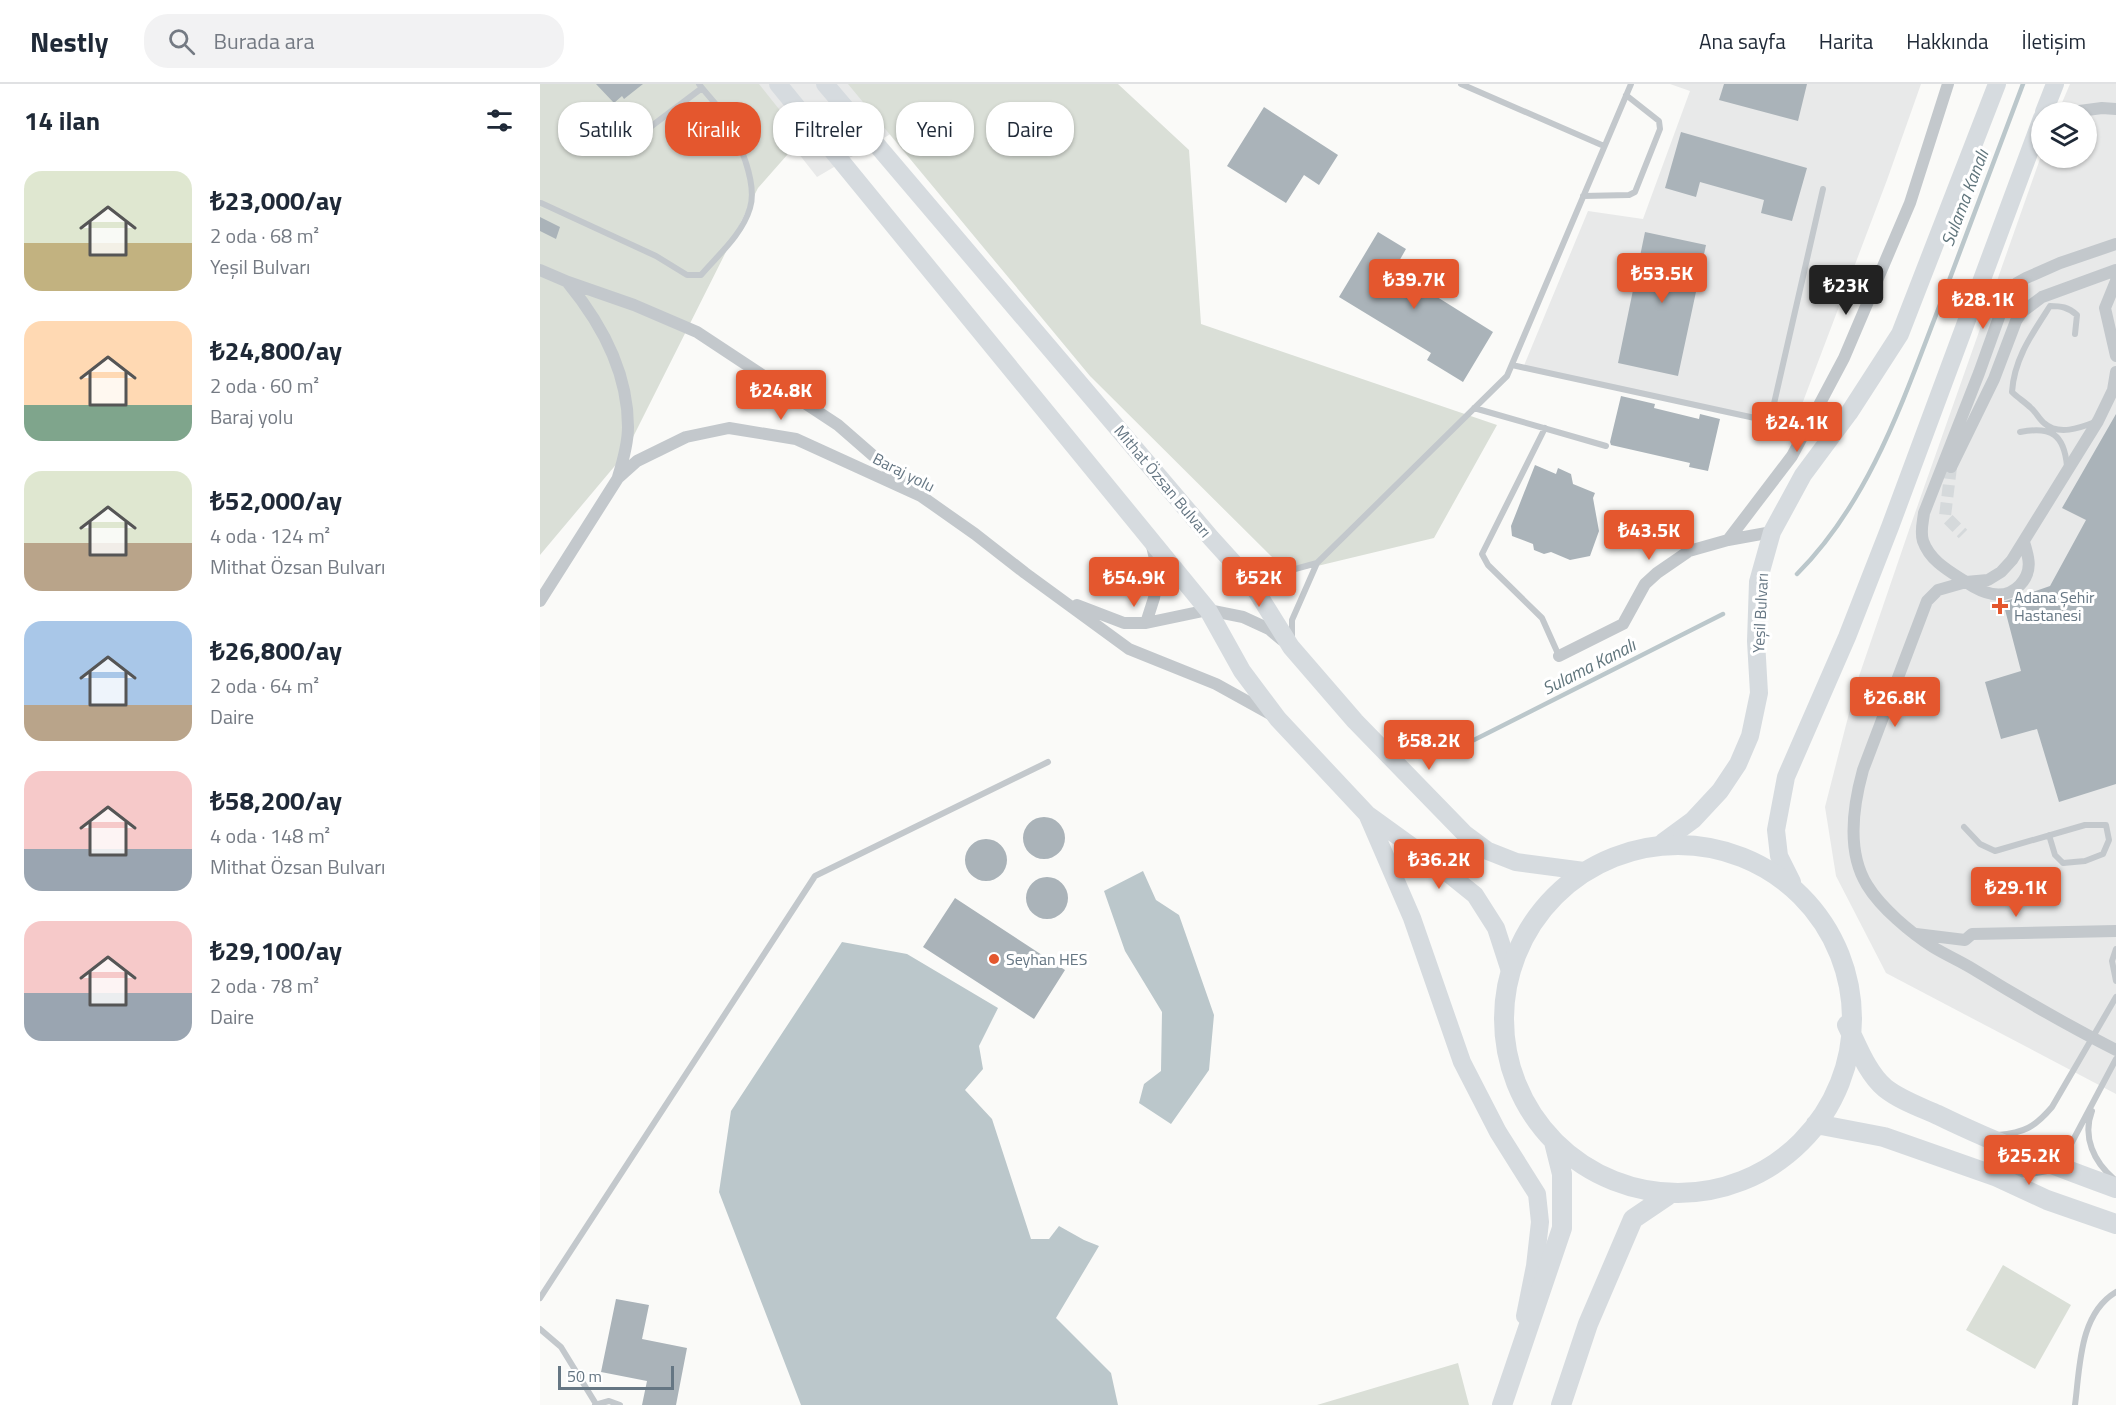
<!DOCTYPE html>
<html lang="tr">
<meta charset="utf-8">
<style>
:root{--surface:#fff;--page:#f2f2f3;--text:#1f2937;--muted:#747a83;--line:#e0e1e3;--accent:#e4572e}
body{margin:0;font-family:"Titillium Web",sans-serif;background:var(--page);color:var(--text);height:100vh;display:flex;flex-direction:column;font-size:22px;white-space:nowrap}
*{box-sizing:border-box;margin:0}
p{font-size:20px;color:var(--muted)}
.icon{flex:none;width:33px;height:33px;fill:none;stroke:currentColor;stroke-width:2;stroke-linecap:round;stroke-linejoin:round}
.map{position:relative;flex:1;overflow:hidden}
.details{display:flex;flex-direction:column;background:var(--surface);width:540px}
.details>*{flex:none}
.banner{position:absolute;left:18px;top:18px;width:570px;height:54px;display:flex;gap:12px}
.fabs{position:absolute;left:1491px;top:18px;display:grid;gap:12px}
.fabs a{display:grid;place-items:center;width:66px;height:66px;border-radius:50%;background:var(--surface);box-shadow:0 2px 4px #0004;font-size:30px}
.scale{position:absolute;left:18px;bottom:15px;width:116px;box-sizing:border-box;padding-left:6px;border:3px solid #657683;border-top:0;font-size:16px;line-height:21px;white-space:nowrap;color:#657683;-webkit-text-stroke:4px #fff;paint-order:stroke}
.price{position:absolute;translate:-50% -51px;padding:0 14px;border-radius:6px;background:var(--accent);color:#fff;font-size:20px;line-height:39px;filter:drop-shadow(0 2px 3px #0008)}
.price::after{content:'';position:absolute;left:50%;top:36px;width:18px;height:14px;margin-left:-9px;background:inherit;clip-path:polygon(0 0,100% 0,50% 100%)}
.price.selected{background:#222;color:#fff}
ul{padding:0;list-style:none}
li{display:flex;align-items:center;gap:18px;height:150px;padding:0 24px}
li span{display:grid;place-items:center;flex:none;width:168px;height:120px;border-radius:18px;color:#555}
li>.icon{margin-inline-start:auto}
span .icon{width:72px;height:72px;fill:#fffc;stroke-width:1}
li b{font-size:26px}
h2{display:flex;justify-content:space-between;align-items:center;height:72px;padding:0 24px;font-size:26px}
.tag{padding:0 21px;border-radius:24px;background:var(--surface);box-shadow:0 2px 4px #0004;font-size:21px;line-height:54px}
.tag.selected{background:var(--accent);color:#fff}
header{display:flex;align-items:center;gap:36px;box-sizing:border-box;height:84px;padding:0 30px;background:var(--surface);border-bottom:2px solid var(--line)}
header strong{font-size:28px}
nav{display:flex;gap:33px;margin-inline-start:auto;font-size:21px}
.search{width:420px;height:54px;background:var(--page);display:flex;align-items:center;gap:15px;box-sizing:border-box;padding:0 21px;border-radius:24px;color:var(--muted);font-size:22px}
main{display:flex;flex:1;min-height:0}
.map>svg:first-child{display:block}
.built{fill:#e8e9e9}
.green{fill:#dadfd7}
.water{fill:#bbc7cb}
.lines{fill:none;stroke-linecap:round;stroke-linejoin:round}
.stream{stroke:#bbc7cb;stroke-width:4.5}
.building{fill:#aab3b9}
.minor-tunnel{stroke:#d5d9db;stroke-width:12;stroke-dasharray:12 6;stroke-linecap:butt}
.service{stroke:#c3c8cc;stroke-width:6}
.minor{stroke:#c3c8cc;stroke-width:12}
.secondary{stroke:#d6dbdf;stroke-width:18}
.primary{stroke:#d6dbdf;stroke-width:20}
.poi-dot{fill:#e4572e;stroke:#fff;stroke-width:2}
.labels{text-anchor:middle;stroke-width:6;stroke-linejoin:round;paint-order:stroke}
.street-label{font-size:16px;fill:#657683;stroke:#fff}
.poi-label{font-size:16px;fill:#657683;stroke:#fff;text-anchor:start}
.water-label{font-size:18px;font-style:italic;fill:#60757c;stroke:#fff}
</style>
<header>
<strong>Nestly</strong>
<div class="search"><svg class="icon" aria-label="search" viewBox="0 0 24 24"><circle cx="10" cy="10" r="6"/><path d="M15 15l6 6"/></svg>Burada ara</div>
<nav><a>Ana sayfa</a><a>Harita</a><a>Hakkında</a><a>İletişim</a></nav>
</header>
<main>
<section class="details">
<h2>14 ilan<svg class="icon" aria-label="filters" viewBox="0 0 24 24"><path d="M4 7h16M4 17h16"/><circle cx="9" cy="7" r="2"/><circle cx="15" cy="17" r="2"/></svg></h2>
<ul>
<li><span style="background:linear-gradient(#dfe7d0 60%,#c2b280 0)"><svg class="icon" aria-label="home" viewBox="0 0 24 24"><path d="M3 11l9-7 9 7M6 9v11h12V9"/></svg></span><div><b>₺23,000/ay</b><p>2 oda · 68 m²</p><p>Yeşil Bulvarı</p></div></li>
<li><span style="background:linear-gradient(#ffd9b3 70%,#7fa58c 0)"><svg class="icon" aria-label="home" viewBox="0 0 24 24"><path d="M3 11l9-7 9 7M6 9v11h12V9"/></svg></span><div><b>₺24,800/ay</b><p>2 oda · 60 m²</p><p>Baraj yolu</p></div></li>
<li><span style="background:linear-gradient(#dfe7d0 60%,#b9a48a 0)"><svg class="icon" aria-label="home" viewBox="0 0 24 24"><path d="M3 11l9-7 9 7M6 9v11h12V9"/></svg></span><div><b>₺52,000/ay</b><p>4 oda · 124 m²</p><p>Mithat Özsan Bulvarı</p></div></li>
<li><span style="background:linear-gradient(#a9c7e8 70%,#b9a48a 0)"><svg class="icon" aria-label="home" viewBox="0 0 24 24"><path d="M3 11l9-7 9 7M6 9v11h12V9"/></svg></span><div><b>₺26,800/ay</b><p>2 oda · 64 m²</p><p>Daire</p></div></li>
<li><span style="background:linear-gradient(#f6c9c9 65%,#9aa5b1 0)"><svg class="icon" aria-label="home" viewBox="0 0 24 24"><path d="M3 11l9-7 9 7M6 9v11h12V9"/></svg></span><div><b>₺58,200/ay</b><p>4 oda · 148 m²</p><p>Mithat Özsan Bulvarı</p></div></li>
<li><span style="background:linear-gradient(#f6c9c9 60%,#9aa5b1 0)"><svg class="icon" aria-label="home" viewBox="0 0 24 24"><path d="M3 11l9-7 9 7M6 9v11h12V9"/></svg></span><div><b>₺29,100/ay</b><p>2 oda · 78 m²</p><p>Daire</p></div></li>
</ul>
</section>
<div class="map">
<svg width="1576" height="1321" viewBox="0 0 1576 1321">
<rect width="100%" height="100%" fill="#fafaf8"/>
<!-- built -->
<path class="built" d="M204 0H436L277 93Z
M1130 0H1381L1347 96 1253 344 983 284 1048 127 1103 135 1150 7Z
M1530 0H1576V1010L1346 889 1296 792 1285 723 1317 598 1369 446 1501 72 1502 74H1546V28H1518Z"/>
<!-- green -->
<path class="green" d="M0 0H219L262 54 218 104 84 371 0 471Z
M308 0H578L649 66 661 240 957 341 894 454 748 489 550 292Z
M1463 1181 1531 1221 1495 1285 1426 1246Z
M918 1279 929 1321H777Z"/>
<!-- water -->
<path class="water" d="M603 787 616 816 639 831 674 931 669 986 631 1040 599 1019 604 1000 621 987 622 928 585 867 564 807Z
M302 858 367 870 458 924 439 962 443 985 425 1006 452 1035 491 1155H509L519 1142 544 1156 559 1162 516 1234 571 1289 578 1321H261L179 1108 191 1027Z"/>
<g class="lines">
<!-- stream -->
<path class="stream" d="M1257 490C1331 416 1364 313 1401 218 1428 145 1456 73 1483 0
M926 660 1183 530"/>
</g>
<!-- building -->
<path class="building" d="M56 0H103L84 15 82 12 74 19Z
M1184 0H1267L1258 37 1179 16Z
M724 23 798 71 779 101 764 91 746 119 687 82Z
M1141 48 1267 84 1252 137 1221 129 1224 116 1160 98 1156 113 1125 104Z
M0 133 20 143 16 155 0 147Z
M838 148 866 165 854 186 953 248 923 298 887 276 891 269 799 213Z
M1105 148 1166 161 1138 292 1078 279Z
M1081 312 1115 320 1114 324 1159 335 1160 330 1180 335 1168 387 1149 383 1150 379 1071 361 1070 358Z
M1576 330V700L1519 718 1497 645 1461 655 1445 598 1481 587 1463 518 1510 502 1546 436 1522 424Z
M995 381 1016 390 1018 384 1031 390 1033 400 1055 409 1053 414 1059 447 1050 472 1030 476 1011 468 1004 470 994 466 993 460 972 452 971 442Z
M483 754a21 21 0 1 1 42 0a21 21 0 1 1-42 0Z
M425 776a21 21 0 1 1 42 0a21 21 0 1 1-42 0Z
M486 814a21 21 0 1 1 42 0a21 21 0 1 1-42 0Z
M415 814 525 886 494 935 383 863Z
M76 1215 109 1221 102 1255 147 1264 136 1321H102L107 1297 61 1288Z"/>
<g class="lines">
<!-- minor-tunnel -->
<path class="minor-tunnel" d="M1411 383 1405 432 1423 450"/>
<!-- service -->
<path class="service" d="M921 0 1064 62
M109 44 162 4
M1043 112 1089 111 1095 108 1120 45 1119 37 1086 11
M1 119 116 172 147 191H161C178 171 202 151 210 124 218 99 198 54 185 33 178 21 167 11 159 0
M1535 250 1537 231C1528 223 1521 222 1510 222 1492 250 1474 275 1472 308 1478 314 1485 318 1491 324 1496 328 1499 335 1504 339 1518 352 1540 344 1555 338
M972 281 1224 336 1230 332 1233 324 1283 105
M934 324 1066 362
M1005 344 942 470 948 481 1002 534 1019 572
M1480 348C1511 342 1524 350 1527 382
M711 497 777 479
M752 553V536L777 479 967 292 1091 0
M1424 743 1440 760 1455 767 1545 741H1566L1569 756 1563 770 1545 777 1523 779 1515 771 1509 751
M1576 865 1572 877 1576 897
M1552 1027C1542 1053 1554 1078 1574 1095
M1458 1051C1484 1049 1495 1043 1512 1023L1576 913
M1518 1079 1531 1060 1576 975
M0 1214 275 792 508 678
M0 1245 21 1263 56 1320
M55 1321 69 1317 80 1321
M1535 1321C1540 1283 1539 1230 1576 1208"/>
<!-- minor -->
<path class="minor" d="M1532 28 1562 24 1576 25
M0 186 28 198 94 221 157 248 298 341 368 402
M1576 197 1565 224 1576 272
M28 199C61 239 88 289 88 343 88 360 83 377 78 393
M1576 288 1573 306 1558 337 1472 476 1461 488 1448 496 1426 498 1398 506 1387 517 1323 686C1313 722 1306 767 1327 801 1341 824 1371 849 1393 863 1406 871 1420 877 1433 885 1480 914 1527 941 1576 966
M1411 383 1454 295 1476 237 1482 228 1502 213 1576 186
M1188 456 1252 372 1304 274 1370 119 1408 0
M1484 458C1489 474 1493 487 1480 501 1464 518 1442 509 1426 498 1409 487 1390 477 1383 457 1380 447 1383 438 1384 429L1439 289 1467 211 1477 199 1486 194 1520 179 1576 160
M0 517 78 394 97 377 146 353 189 344 256 355 381 412 435 450 485 489 589 565 676 600 732 631
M537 521 584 539H606L668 526 703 533 729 545 742 556
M606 539 614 514 618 488 612 462
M1019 572 1083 540 1105 500 1117 489 1149 467 1188 456 1232 448
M1376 850 1425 856 1432 850 1576 847
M1456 1092C1476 1087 1496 1088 1515 1082"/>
<!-- secondary -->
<path class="secondary" d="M238 0 668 526 702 587 738 635 827 730 899 782 935 811 956 844 969 884
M285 0 671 454 710 497 751 563 815 637 925 750 948 767 976 778 1044 787
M1504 28 1515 0
M827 730 872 834 922 978 958 1048 997 1110 1000 1138 995 1182 985 1232
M1123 758 1153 736 1180 707 1198 680 1210 652 1219 609 1216 557 1218 498 1232 448 1263 391 1309 329 1360 250 1457 0
M1252 798 1239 772 1236 746 1246 693 1307 553 1350 443 1502 34"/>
<!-- primary -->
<path class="primary" d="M964 935a174 174 0 1 1 348 0a174 174 0 1 1-348 0Z
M1307 941C1317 961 1327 989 1345 1004 1360 1016 1380 1023 1398 1031 1455 1059 1515 1082 1576 1104
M1276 1040 1344 1053 1455 1092 1507 1116 1576 1140
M962 1321 1022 1144V1090L1014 1058
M1021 1321 1048 1240 1093 1135 1127 1112"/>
</g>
<!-- markers -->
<g class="poi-dot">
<path d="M1457 513h6v6h6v6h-6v6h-6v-6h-6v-6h6z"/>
<circle cx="454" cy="875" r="6"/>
</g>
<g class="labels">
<!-- street labels -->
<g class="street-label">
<text transform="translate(364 388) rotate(27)" y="6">Baraj yolu</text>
<text transform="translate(623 397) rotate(50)" y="6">Mithat Özsan Bulvarı</text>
<text transform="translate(1220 529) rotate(-87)" y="6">Yeşil Bulvarı</text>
</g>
<!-- poi labels -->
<g class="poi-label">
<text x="1474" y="519">Adana Şehir<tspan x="1474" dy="18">Hastanesi</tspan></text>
<text x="466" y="881">Seyhan HES</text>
</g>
<!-- water labels -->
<g class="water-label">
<text transform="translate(1425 114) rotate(-69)" y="6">Sulama Kanalı</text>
<text transform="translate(1049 583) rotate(-27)" y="6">Sulama Kanalı</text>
</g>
</g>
</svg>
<div class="fabs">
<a><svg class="icon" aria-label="layers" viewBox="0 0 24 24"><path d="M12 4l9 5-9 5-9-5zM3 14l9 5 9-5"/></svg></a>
</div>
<div class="scale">50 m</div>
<b class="price" style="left:1122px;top:220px">₺53.5K</b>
<b class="price" style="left:874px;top:226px">₺39.7K</b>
<b class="price selected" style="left:1306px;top:232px">₺23K</b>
<b class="price" style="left:1443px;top:246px">₺28.1K</b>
<b class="price" style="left:241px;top:337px">₺24.8K</b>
<b class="price" style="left:1257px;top:369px">₺24.1K</b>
<b class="price" style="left:1109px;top:477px">₺43.5K</b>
<b class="price" style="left:594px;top:524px">₺54.9K</b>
<b class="price" style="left:719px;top:524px">₺52K</b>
<b class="price" style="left:1355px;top:644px">₺26.8K</b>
<b class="price" style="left:889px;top:687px">₺58.2K</b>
<b class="price" style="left:899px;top:806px">₺36.2K</b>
<b class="price" style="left:1476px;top:834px">₺29.1K</b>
<b class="price" style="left:1489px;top:1102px">₺25.2K</b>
<div class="banner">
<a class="tag">Satılık</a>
<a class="tag selected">Kiralık</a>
<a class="tag">Filtreler</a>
<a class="tag">Yeni</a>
<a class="tag">Daire</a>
</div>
</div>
</main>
